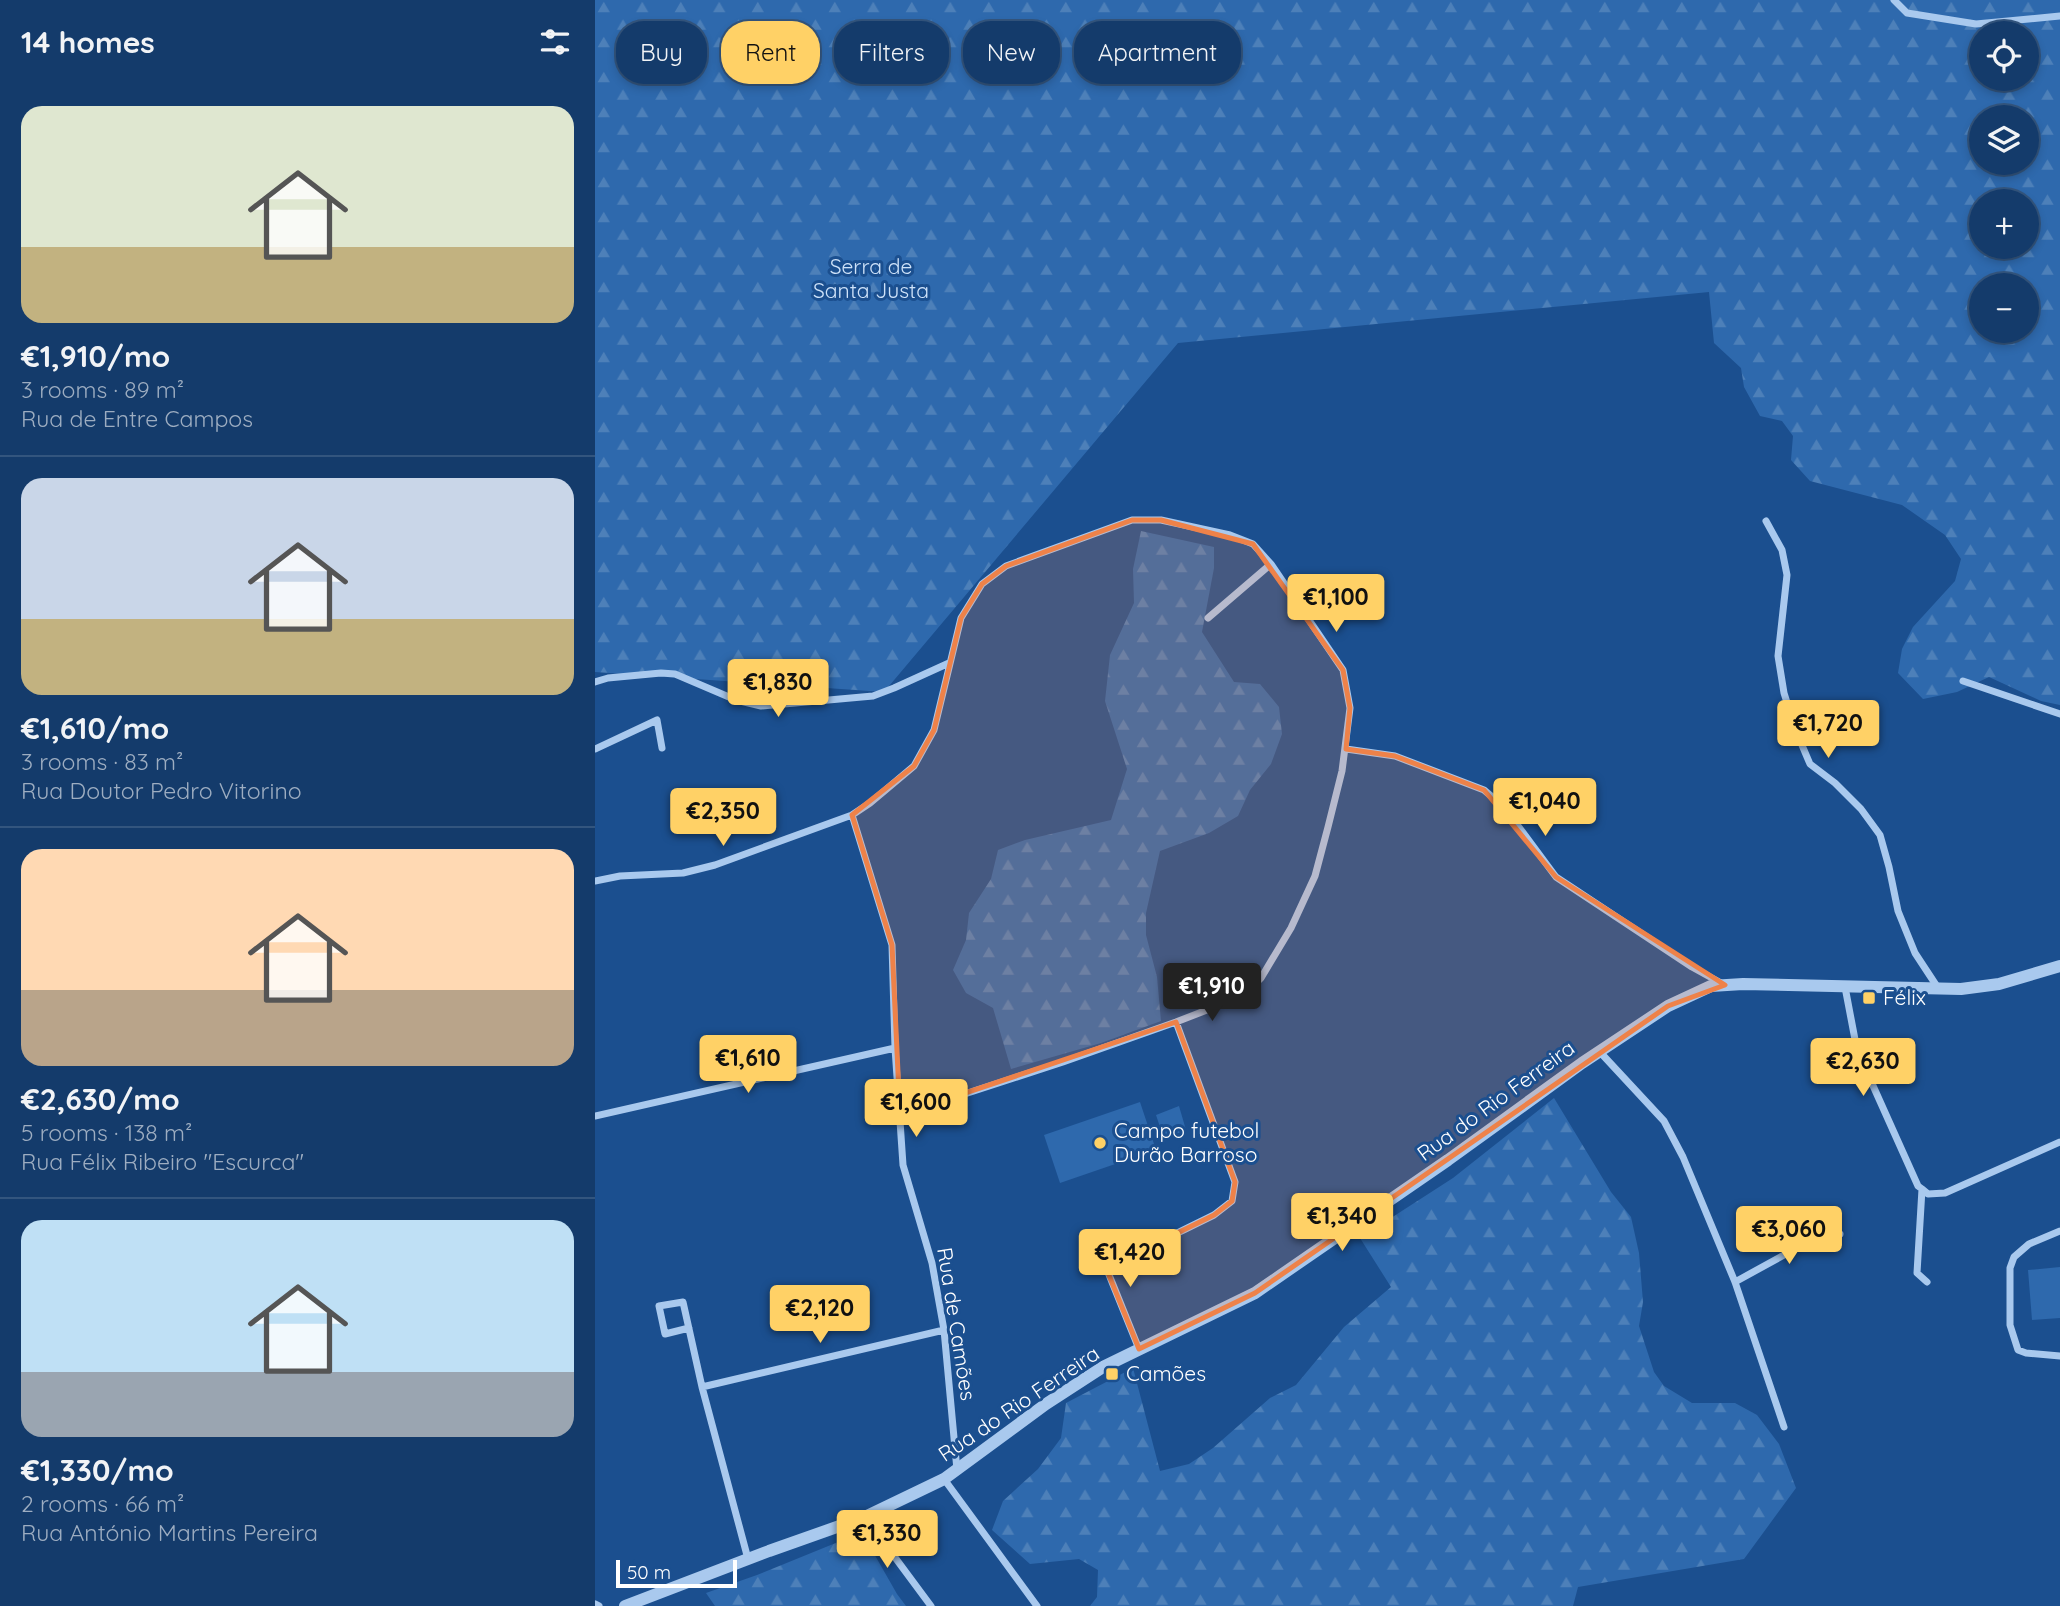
<!DOCTYPE html>
<meta charset="utf-8">
<style>
:root{--surface:#143b6b;--page:#214673;--text:#f1f3f6;--muted:#9dadc1;--line:#33557e;--accent:#ffd166}
body{margin:0;font-family:Quicksand,sans-serif;background:var(--page);color:var(--text);height:100vh;display:flex;flex-direction:column;font-size:26px;white-space:nowrap}
*{box-sizing:border-box;margin:0}
p{font-size:23px;color:var(--muted)}
.icon{flex:none;width:38px;height:38px;fill:none;stroke:currentColor;stroke-width:2;stroke-linecap:round;stroke-linejoin:round}
.map{position:relative;flex:1;overflow:hidden}
.drawer{display:flex;flex-direction:column;background:var(--surface);width:595px}
.drawer>*{flex:none}
.top-card{position:absolute;left:21px;top:21px;width:665px;height:63px;display:flex;gap:14px}
.controls{position:absolute;left:1374px;top:21px;display:grid;gap:14px}
.controls a{display:grid;place-items:center;width:70px;height:70px;border-radius:50%;background:var(--surface);box-shadow:0 4px 10px #0003,0 0 0 2px var(--line);font-size:35px}
.scale{position:absolute;left:21px;bottom:18px;width:121px;box-sizing:border-box;padding-left:7px;border:4px solid #fff;border-top:0;font-size:19px;line-height:24px;white-space:nowrap;color:#fff;-webkit-text-stroke:5px #1b4f8f;paint-order:stroke}
.price{position:absolute;translate:-50% -60px;padding:0 16px;border-radius:7px;background:var(--accent);color:#111;font-size:23px;line-height:46px;filter:drop-shadow(0 2px 4px #0008)}
.price::after{content:'';position:absolute;left:50%;top:42px;width:21px;height:16px;margin-left:-10px;background:inherit;clip-path:polygon(0 0,100% 0,50% 100%)}
.price.current{background:#222;color:#fff}
ul{padding:0;list-style:none}
li{display:grid;align-content:center;gap:14px;height:371px;padding:0 21px}
li+li{border-top:2px solid var(--line)}
li span{display:grid;place-items:center;height:217px;border-radius:21px;color:#555}
li>.icon{margin-inline-start:auto}
span .icon{width:126px;height:126px;fill:#fffc;stroke-width:1}
li b{font-size:30px}
h2{display:flex;justify-content:space-between;align-items:center;height:84px;padding:0 21px;font-size:30px}
.chip{padding:0 24px;border-radius:28px;background:var(--surface);box-shadow:0 4px 10px #0003,0 0 0 2px var(--line);font-size:24px;line-height:63px}
.chip.current{background:var(--accent);color:#111}
main{display:flex;flex:1;min-height:0}
.map>svg:first-child{display:block}
.green{fill:#2e69ad}
.forest{fill:url(#forest-firs);fill-rule:evenodd}
.lines{fill:none;stroke-linecap:round;stroke-linejoin:round}
.minor{stroke:#a9c9ee;stroke-width:7}
.tertiary{stroke:#a9c9ee;stroke-width:12}
.marked{fill:#ee8249;fill-opacity:0.2;stroke:#ee8249;stroke-width:5;stroke-linejoin:round}
.poi-dot{fill:#ffd166;stroke:#1b4f8f;stroke-width:2.5}
.labels{text-anchor:middle;stroke-width:6;stroke-linejoin:round;paint-order:stroke}
.park-label{font-size:21px;fill:#cfe3fa;stroke:#1b4f8f}
.poi-label{font-size:21px;fill:#fff;stroke:#1b4f8f;text-anchor:start}
.street-label{font-size:21px;fill:#fff;stroke:#1b4f8f}
</style>
<main>
<section class="drawer">
<h2>14 homes<svg class="icon" aria-label="filters" viewBox="0 0 24 24"><path d="M4 7h16M4 17h16"/><circle cx="9" cy="7" r="2"/><circle cx="15" cy="17" r="2"/></svg></h2>
<ul>
<li><span style="background:linear-gradient(#dfe7d0 65%,#c2b280 0)"><svg class="icon" aria-label="home" viewBox="0 0 24 24"><path d="M3 11l9-7 9 7M6 9v11h12V9"/></svg></span><div><b>€1,910/mo</b><p>3 rooms · 89 m²</p><p>Rua de Entre Campos</p></div></li>
<li><span style="background:linear-gradient(#c9d6e8 65%,#c2b280 0)"><svg class="icon" aria-label="home" viewBox="0 0 24 24"><path d="M3 11l9-7 9 7M6 9v11h12V9"/></svg></span><div><b>€1,610/mo</b><p>3 rooms · 83 m²</p><p>Rua Doutor Pedro Vitorino</p></div></li>
<li><span style="background:linear-gradient(#ffd9b3 65%,#b9a48a 0)"><svg class="icon" aria-label="home" viewBox="0 0 24 24"><path d="M3 11l9-7 9 7M6 9v11h12V9"/></svg></span><div><b>€2,630/mo</b><p>5 rooms · 138 m²</p><p>Rua Félix Ribeiro &quot;Escurca&quot;</p></div></li>
<li><span style="background:linear-gradient(#bfe0f5 70%,#9aa5b1 0)"><svg class="icon" aria-label="home" viewBox="0 0 24 24"><path d="M3 11l9-7 9 7M6 9v11h12V9"/></svg></span><div><b>€1,330/mo</b><p>2 rooms · 66 m²</p><p>Rua António Martins Pereira</p></div></li>
</ul>
</section>
<div class="map">
<svg width="1465" height="1606" viewBox="0 0 1465 1606">
<defs>
<pattern id="forest-firs" width="22" height="20" patternUnits="userSpaceOnUse" patternTransform="scale(1.75)"><rect width="22" height="20" fill="#2e69ad"/><path d="M5 1l3.5 6h-7zM16 11l3.5 6h-7z" fill="#4d80b9"/></pattern>
</defs>
<rect width="100%" height="100%" fill="#1b4f8f"/>
<!-- green -->
<path class="green" d="M545 1102 561 1150 465 1183 449 1135Z
M584 1106 591 1130 569 1139 561 1115Z
M1465 1267V1318L1437 1320 1433 1270Z"/>
<!-- forest -->
<path class="forest" d="M0 0H1465V705L1446 701 1394 677 1362 692 1328 699 1303 673 1307 649 1318 627 1360 581 1366 559 1350 535 1307 505 1215 481 1196 460 1198 436 1187 421 1165 416 1149 387 1146 368 1119 343 1114 292 583 343 289 692 0 672ZM1386 33H1432V79H1386ZM1386 117H1432V163H1386ZM1386 201H1432V247H1386ZM1386 285H1432V331H1386Z
M546 531 619 547V568L607 632 639 682 665 684 684 707 687 734 676 764 655 790 643 816 614 833 565 851 551 913V935L562 977 566 1021 506 1043 416 1069 398 1008 371 993 358 970 371 940 374 913 396 879 403 850 430 840 516 820 532 769 510 701 515 655 539 603 538 569Z
M959 1098 1016 1192 1036 1217 1044 1253 1048 1302 1044 1326 1059 1372 1069 1386 1097 1403H1140L1162 1415 1184 1444 1201 1488 1149 1559 983 1587 978 1606H495L502 1597 503 1570 484 1559 435 1564 397 1530 408 1501 443 1469 466 1438 471 1403 538 1368 565 1471 594 1464 618 1448 675 1398 701 1385 749 1327 796 1287 765 1238 858 1178Z
M253 1538 274 1545 302 1594 311 1606H120L111 1593 162 1575Z"/>
<g class="lines">
<!-- minor -->
<path class="minor" d="M1299 0 1312 13 1381 24 1465 16
M1171 521 1187 550 1192 575 1183 656 1189 693 1201 731 1215 764 1240 783 1266 809 1285 835 1294 867 1303 911 1320 953 1343 988
M613 618 676 564
M1368 681 1465 714
M0 682 13 678 66 673 80 674 141 700 166 706 278 696 299 688 354 663
M0 749 62 720 67 748
M751 749 800 756 889 790 909 807 961 877 1097 967 1126 983
M257 815 297 945 300 1048 308 1165 337 1263 349 1330 362 1470
M0 881 25 876 88 873 120 865 257 815 275 803 319 766 339 730 366 618 387 584 411 566 537 520H566L635 535 658 544 676 564 748 670 755 708 747 771 733 827 720 876 696 928 666 978 648 996 581 1022 468 1062 305 1115
M1250 987 1262 1050 1323 1186 1327 1189 1322 1273 1332 1282
M1004 1051 1069 1121 1088 1157 1140 1282 1189 1427
M0 1116 300 1048
M1327 1189 1333 1194 1350 1193 1465 1142
M1465 1231 1434 1244 1419 1257 1415 1268V1325L1423 1350 1431 1353 1465 1356
M500 1240 544 1349
M511 1268 619 1215 637 1201 640 1182 581 1022
M1140 1282 1227 1234H1245
M94 1328 70 1334 64 1306 88 1302 107 1387 153 1559
M107 1387 349 1330
M349 1479 442 1606
M270 1517 336 1606
M0 1604 4 1606"/>
<!-- tertiary -->
<path class="tertiary" d="M30 1606 174 1551 270 1517 349 1479 451 1404 508 1367 660 1293 853 1160 987 1063 1073 1006 1116 986 1148 984 1366 989 1404 984 1465 966"/>
</g>
<!-- marked area -->
<path class="marked" d="M537 520H566L658 544 748 670 755 708 751 749 800 756 889 790 961 877 1130 985 1073 1006 660 1293 544 1349 511 1268 619 1215 637 1201 640 1182 581 1022 305 1115 297 945 257 815 319 766 339 730 366 618 387 584 411 566Z"/>
<!-- markers -->
<g class="poi-dot">
<rect x="1267" y="991" width="14" height="14" rx="3.5"/>
<circle cx="505" cy="1143" r="7"/>
<rect x="510" y="1367" width="14" height="14" rx="3.5"/>
</g>
<g class="labels">
<!-- park labels -->
<g class="park-label">
<text x="276" y="274">Serra de<tspan x="276" dy="24">Santa Justa</tspan></text>
</g>
<!-- poi labels -->
<g class="poi-label">
<text x="1288" y="1005">Félix</text>
<text x="519" y="1138">Campo futebol<tspan x="519" dy="24">Durão Barroso</tspan></text>
<text x="531" y="1381">Camões</text>
</g>
<!-- street labels -->
<g class="street-label">
<text transform="translate(901 1101) rotate(-36)" y="7">Rua do Rio Ferreira</text>
<text transform="translate(361 1324) rotate(81)" y="7">Rua de Camões</text>
<text transform="translate(424 1404) rotate(-34)" y="7">Rua do Rio Ferreira</text>
</g>
</g>
</svg>
<div class="controls">
<a><svg class="icon" aria-label="locate" viewBox="0 0 24 24"><circle cx="12" cy="12" r="6"/><path d="M12 2v4M12 18v4M2 12h4M18 12h4"/></svg></a>
<a><svg class="icon" aria-label="layers" viewBox="0 0 24 24"><path d="M12 4l9 5-9 5-9-5zM3 14l9 5 9-5"/></svg></a>
<a>+</a>
<a>−</a>
</div>
<div class="scale">50 m</div>
<b class="price" style="left:741px;top:634px">€1,100</b>
<b class="price" style="left:183px;top:719px">€1,830</b>
<b class="price" style="left:1233px;top:760px">€1,720</b>
<b class="price" style="left:950px;top:838px">€1,040</b>
<b class="price" style="left:128px;top:848px">€2,350</b>
<b class="price current" style="left:617px;top:1023px">€1,910</b>
<b class="price" style="left:153px;top:1095px">€1,610</b>
<b class="price" style="left:1268px;top:1098px">€2,630</b>
<b class="price" style="left:321px;top:1139px">€1,600</b>
<b class="price" style="left:747px;top:1253px">€1,340</b>
<b class="price" style="left:1194px;top:1266px">€3,060</b>
<b class="price" style="left:535px;top:1289px">€1,420</b>
<b class="price" style="left:225px;top:1345px">€2,120</b>
<b class="price" style="left:292px;top:1570px">€1,330</b>
<div class="top-card">
<a class="chip">Buy</a>
<a class="chip current">Rent</a>
<a class="chip">Filters</a>
<a class="chip">New</a>
<a class="chip">Apartment</a>
</div>
</div>
</main>
